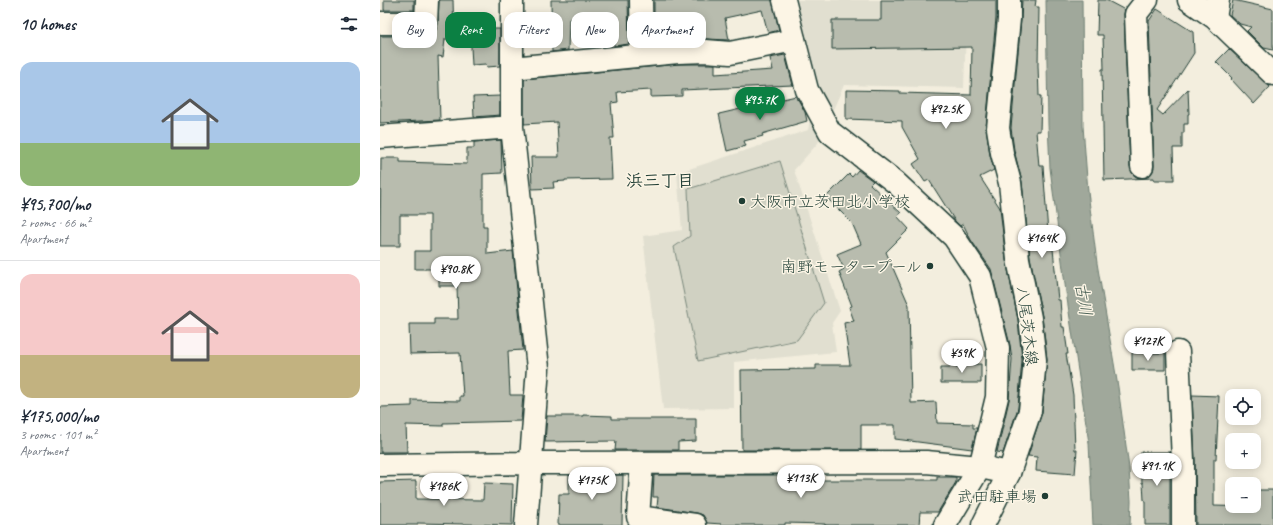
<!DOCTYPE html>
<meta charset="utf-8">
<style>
:root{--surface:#fff;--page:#f6f6f7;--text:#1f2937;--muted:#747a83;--line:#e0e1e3;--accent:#0b8043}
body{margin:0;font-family:Caveat,"Klee One",sans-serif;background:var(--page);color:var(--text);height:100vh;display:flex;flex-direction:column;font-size:15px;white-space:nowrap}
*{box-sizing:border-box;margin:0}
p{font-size:13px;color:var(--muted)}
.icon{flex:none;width:22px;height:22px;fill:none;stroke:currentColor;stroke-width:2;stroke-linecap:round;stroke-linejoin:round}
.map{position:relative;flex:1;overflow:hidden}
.panel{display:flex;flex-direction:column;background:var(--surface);width:380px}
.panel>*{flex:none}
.hud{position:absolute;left:12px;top:12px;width:380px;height:36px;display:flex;gap:8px}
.controls{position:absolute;left:845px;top:389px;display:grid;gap:8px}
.controls a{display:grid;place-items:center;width:36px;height:36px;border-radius:8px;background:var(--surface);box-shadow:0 2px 10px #0003;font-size:20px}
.price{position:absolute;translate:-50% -34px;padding:0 9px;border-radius:14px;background:#fff;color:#222;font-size:13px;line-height:26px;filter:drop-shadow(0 1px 2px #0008)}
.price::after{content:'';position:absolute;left:50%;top:24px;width:12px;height:9px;margin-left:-6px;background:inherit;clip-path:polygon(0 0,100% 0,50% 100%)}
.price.on{background:var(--accent);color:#fff}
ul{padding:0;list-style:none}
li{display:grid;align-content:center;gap:8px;height:212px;padding:0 20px}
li+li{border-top:1px solid var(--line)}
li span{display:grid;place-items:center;height:124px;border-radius:12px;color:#555}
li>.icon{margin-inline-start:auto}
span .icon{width:72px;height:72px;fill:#fffc;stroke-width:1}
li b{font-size:17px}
h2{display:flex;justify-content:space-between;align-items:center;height:48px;padding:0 20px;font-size:17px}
.tag{padding:0 14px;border-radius:12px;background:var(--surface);box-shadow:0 2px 10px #0003;font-size:14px;line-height:36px}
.tag.on{background:var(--accent);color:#fff}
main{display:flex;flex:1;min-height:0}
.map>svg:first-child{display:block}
.built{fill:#e1dfd0}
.green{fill:#d0d1c2;stroke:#78877b}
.water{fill:#a0a89b;stroke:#6c7d72}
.building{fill:#b8bcae;stroke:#1f3d34}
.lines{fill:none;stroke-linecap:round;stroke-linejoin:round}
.minor-casing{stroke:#1f3d34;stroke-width:25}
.tertiary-casing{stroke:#1f3d34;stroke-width:25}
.primary-casing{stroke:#1f3d34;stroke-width:25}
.minor{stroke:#fcf5e5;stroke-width:22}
.tertiary{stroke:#fcf5e5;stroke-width:22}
.primary{stroke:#fcf5e5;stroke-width:22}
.poi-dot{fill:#1f3d34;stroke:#fcf5e5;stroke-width:1.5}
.labels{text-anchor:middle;stroke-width:3;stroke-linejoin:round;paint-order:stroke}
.poi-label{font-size:16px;fill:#1f3d34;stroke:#fcf5e5;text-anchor:end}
.street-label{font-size:16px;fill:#1f3d34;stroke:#fcf5e5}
.neighbourhood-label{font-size:17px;font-weight:bold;fill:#1f3d34;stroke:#fcf5e5}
.water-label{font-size:17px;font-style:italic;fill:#465d53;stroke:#fcf5e5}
</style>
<main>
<section class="panel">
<h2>10 homes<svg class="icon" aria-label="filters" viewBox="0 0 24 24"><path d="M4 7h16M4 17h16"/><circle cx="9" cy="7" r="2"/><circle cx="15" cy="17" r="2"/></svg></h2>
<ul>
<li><span style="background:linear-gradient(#a9c7e8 65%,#8fb573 0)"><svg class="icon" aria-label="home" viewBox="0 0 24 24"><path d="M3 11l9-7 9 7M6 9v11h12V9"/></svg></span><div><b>¥95,700/mo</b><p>2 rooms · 66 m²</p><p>Apartment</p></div></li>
<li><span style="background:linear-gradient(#f6c9c9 65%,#c2b280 0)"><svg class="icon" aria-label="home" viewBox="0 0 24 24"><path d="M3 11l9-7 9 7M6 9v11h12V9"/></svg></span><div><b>¥175,000/mo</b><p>3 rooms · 101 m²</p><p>Apartment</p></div></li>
</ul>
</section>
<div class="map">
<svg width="893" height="525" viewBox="0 0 893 525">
<rect width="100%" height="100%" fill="#f3eede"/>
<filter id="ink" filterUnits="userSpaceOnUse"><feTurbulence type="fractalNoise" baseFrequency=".025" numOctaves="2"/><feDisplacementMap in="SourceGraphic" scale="8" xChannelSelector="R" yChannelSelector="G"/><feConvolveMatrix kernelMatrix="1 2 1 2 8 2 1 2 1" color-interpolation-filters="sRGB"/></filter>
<g filter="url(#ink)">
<!-- built -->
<path class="built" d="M417 0H587L584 88 464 85 438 143 414 170 460 311 452 323 456 352 354 362V408L283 409 263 236 302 230 297 173 428 130 437 84Z"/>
<!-- green -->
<path class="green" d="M400 161 444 303 417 340 318 361 294 247 310 236 308 189Z"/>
<!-- water -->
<path class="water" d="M666 0H702L703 126 708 192 717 263 738 387 749 468 751 501 750 525H713L709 443 686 292 670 168 668 124Z"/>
<!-- building -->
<path class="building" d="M4 0H34V10H4Z
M59 0H73L74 39H65L63 57 58 56 60 120 0 123V36H46L52 34 56 30 58 24Z
M171 0H248L249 44 234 46 233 17 189 19 188 50 172 52Z
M274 0H392L399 30 388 33 382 10 345 18 349 40 326 39 274 42Z
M501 0H616V18L606 127 610 155 614 170 600 177 620 208 626 260 638 320 642 360 638 408 623 453 617 452 629 400 632 359 630 345 611 269 591 240 583 224 580 226 575 221 549 180 545 182 533 164 540 159 522 127V121L466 119V90L520 91V93L591 95 592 47 452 49V20H501Z
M642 0H656L655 7H659L658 65 659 96H661L660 131H656L659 166H663L668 233H669L670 249H673L678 300H680L682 327H684L688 354H686L693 395 695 450H697L695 474 656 471 657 457 648 456 662 412 667 359 662 316 650 257 642 182 634 150 631 128 641 20Z
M718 0H726L745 10 744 14 750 166 752 173 757 177 763 178 769 176 773 171 774 166 769 21 777 9 813 32 814 53 777 110 783 115 808 89 809 114H808V124H804V133H802V148H793L794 180H774V178L724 180 722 69H724L723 35H717Z
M853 0 893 9V50L884 48 867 31 871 27 860 24 850 15Z
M90 29H120V66L107 67 106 64 92 65Z
M849 49 890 87 874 104 851 79 852 78 836 62Z
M405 55 413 85 302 90V96L271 97V90L237 92 238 102 231 103 234 138H230L232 179 185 180V181L173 182 174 188 152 189 151 157H179L177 122 144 124V79L299 64H335V74L393 70 390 58Z
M120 96V115L94 117 93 97Z
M416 96 417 100 418 99 425 112 427 121 382 134 383 136 364 141 366 146 347 151 339 114Z
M121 140 122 173 103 174V226H107V254L133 251 143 350 128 351 130 395H143L141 421 63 423V426L26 425 27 452H0V407L32 406V400L80 401V396H83L80 353 30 354 29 324H54V319H78L77 286H59V269H35V251H50V215H20V246H0L1 158H20V162L87 164V148H94V142Z
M478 170 493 181 490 184 521 213 517 216 529 229 506 252 529 305 531 403 556 402 557 423 593 424V428H597L592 449 515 439V425H481V450H362L361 370 436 369V365H470L464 323 474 321 469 307 472 306 459 272 464 269 457 254 481 244 472 223 446 197 469 174 472 177Z
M752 353H785V370H752Z
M601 364V383H561V367H577V365Z
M812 395 839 396 836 459H834V506L874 507V490H893V525H816L815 460Z
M203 415 232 416V419H316V441L298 442V450H235L236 441 165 442 167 416H203Z
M761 452H790V525H765V500H764L763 483H762Z
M189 475H243L242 525H178L179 494H189Z
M274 475H423V480H557V477H576V482L558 512H540L539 525H445V524L405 523V525H342V524L327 523 323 515 317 513 277 507 278 497H273Z
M36 481V499L103 500 104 483 133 484 132 525 37 523V525H0V482Z"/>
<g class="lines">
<defs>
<path id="minor" d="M132 0V127L158 368 146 525
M261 0 262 55
M809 0 835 18
M838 0 835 18 893 74
M0 23H46L47 0
M132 68 298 52 326 51 350 53 414 40
M0 137 132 127
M762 166 756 14 767 0
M798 352 803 461V525
M262 463 258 517 315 525
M0 465 150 463 546 462 600 467 629 473"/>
<path id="tertiary" d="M404 0 427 90 450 132 515 182 574 237 600 276 618 348 617 397 600 467 565 525"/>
<path id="primary" d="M603 525 629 473 650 411 655 360 650 318 638 259 630 183 622 153 618 128 629 19V0"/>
</defs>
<!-- minor casing -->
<use href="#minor" class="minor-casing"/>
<!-- tertiary casing -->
<use href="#tertiary" class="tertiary-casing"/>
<!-- primary casing -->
<use href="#primary" class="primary-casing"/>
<!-- minor -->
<use href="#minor" class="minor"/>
<!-- tertiary -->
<use href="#tertiary" class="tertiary"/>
<!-- primary -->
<use href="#primary" class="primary"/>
</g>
</g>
<!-- markers -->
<g class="poi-dot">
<circle cx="362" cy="201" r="4"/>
<circle cx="550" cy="266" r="4"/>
<circle cx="665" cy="496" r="4"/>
</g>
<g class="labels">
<!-- poi labels -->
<g class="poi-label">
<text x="370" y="207" text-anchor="start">大阪市立茨田北小学校</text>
<text x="542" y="272">南野モータープール</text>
<text x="657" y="502">武田駐車場</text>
</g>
<!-- street labels -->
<g class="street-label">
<text transform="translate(648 326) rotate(83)" y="6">八尾茨木線</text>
</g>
<!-- neighbourhood labels -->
<g class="neighbourhood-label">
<text x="280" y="186">浜三丁目</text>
</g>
<!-- water labels -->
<g class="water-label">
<text transform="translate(704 299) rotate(81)" y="6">古川</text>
</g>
</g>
</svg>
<div class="controls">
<a><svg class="icon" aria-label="locate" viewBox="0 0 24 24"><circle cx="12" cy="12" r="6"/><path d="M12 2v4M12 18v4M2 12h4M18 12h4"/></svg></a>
<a>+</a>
<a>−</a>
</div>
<b class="price on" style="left:380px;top:121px">¥95.7K</b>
<b class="price" style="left:566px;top:130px">¥92.5K</b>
<b class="price" style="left:662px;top:259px">¥164K</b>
<b class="price" style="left:76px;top:290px">¥90.8K</b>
<b class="price" style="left:768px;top:362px">¥127K</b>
<b class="price" style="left:582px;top:374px">¥59K</b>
<b class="price" style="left:777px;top:487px">¥91.1K</b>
<b class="price" style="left:421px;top:499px">¥113K</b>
<b class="price" style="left:212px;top:501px">¥175K</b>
<b class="price" style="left:64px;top:507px">¥186K</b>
<div class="hud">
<a class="tag">Buy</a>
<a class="tag on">Rent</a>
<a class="tag">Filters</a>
<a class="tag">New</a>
<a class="tag">Apartment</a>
</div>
</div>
</main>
